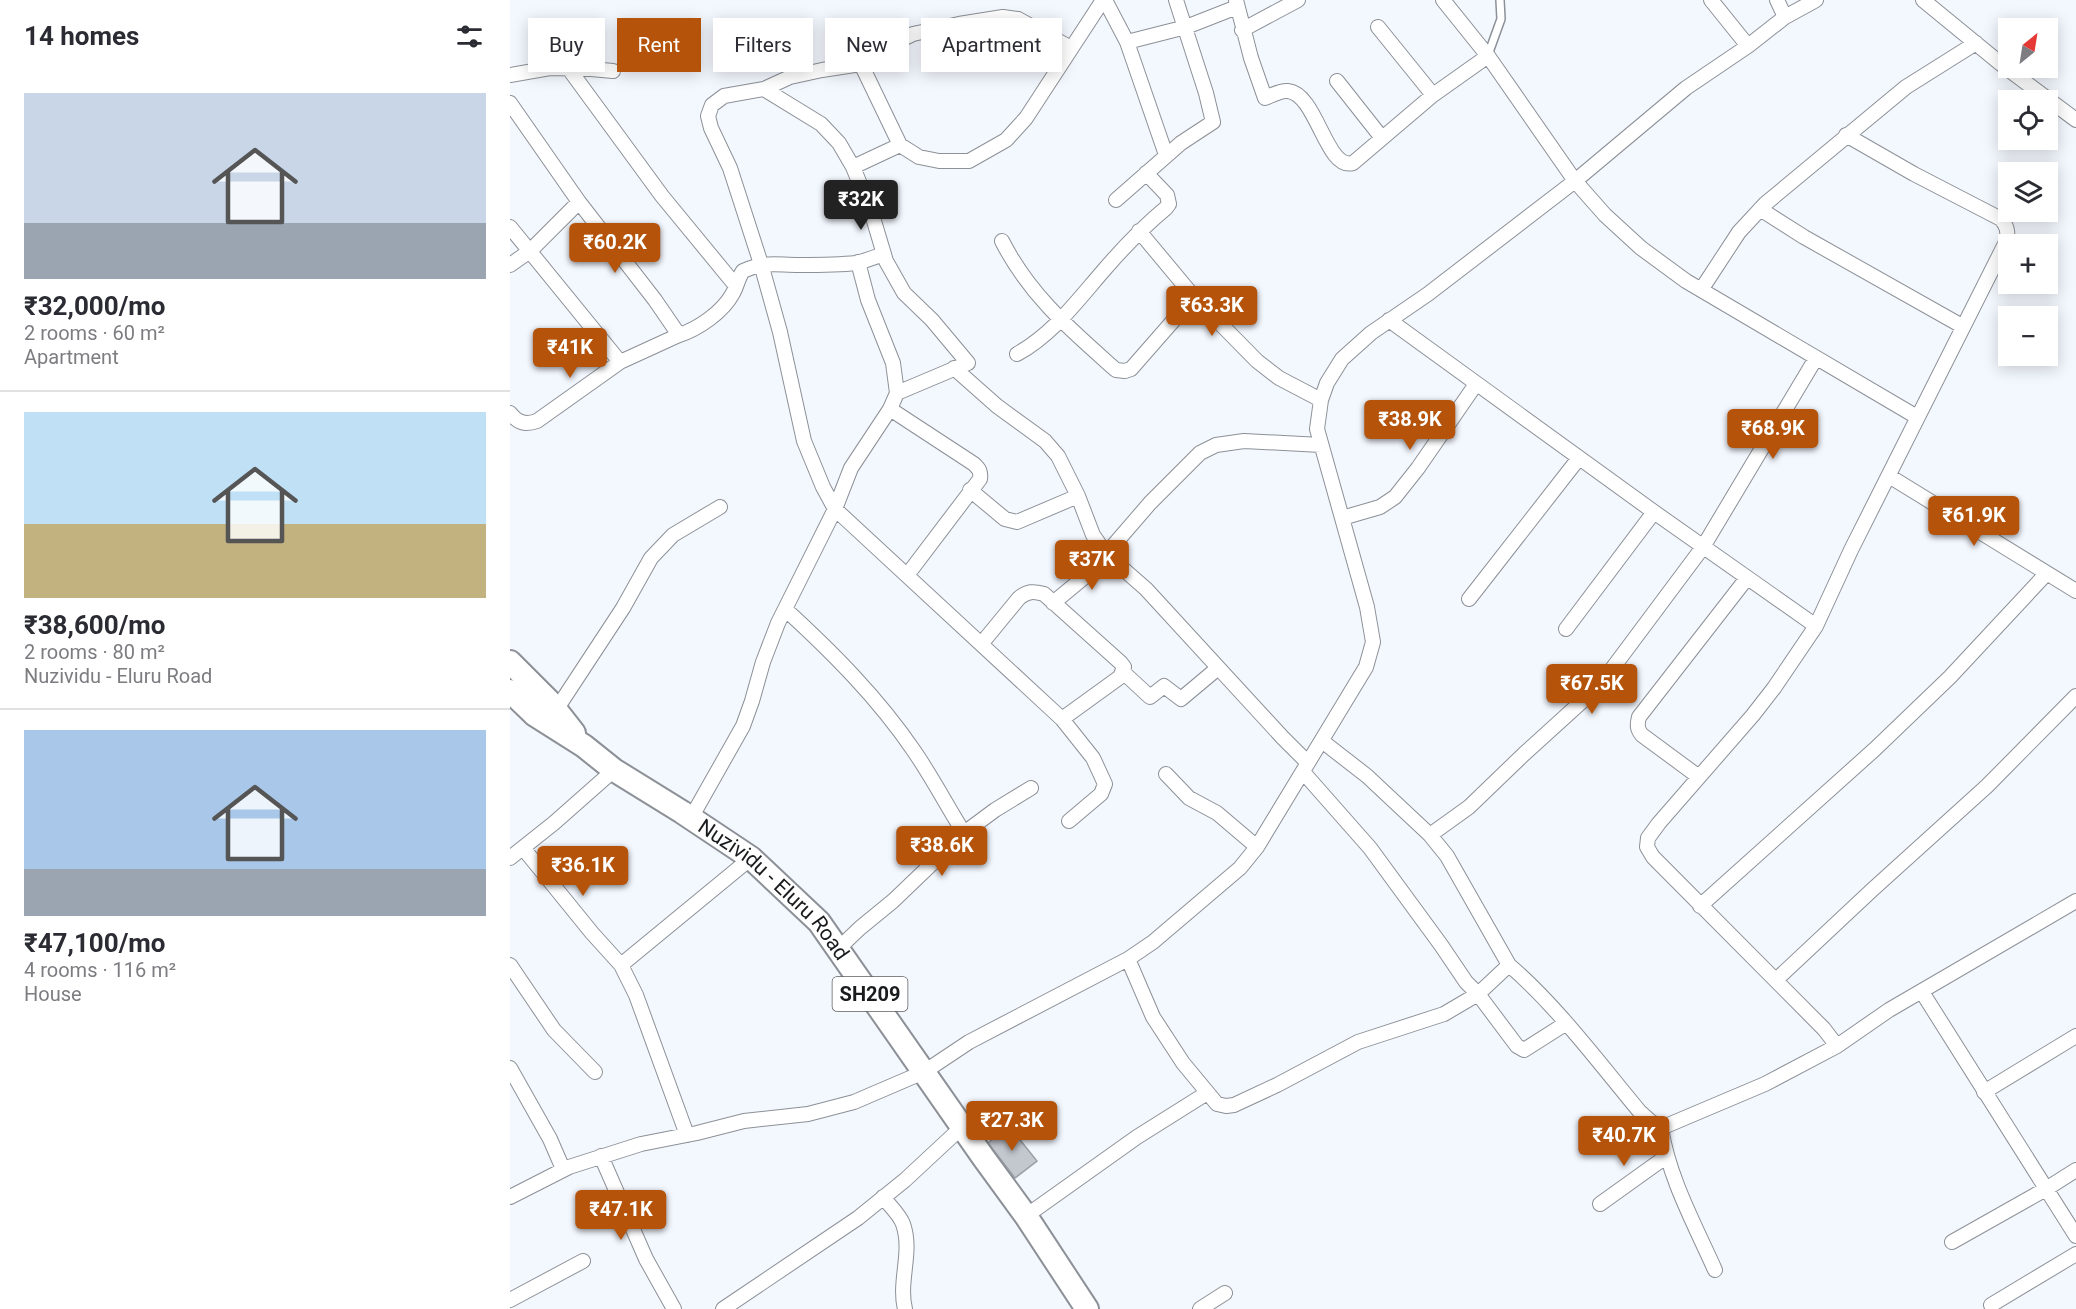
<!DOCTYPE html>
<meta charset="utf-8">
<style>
:root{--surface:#fff;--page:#f2f2f3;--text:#2b2b33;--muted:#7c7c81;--line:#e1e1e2;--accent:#b45309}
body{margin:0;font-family:Roboto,sans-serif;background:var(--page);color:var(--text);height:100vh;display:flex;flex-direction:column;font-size:22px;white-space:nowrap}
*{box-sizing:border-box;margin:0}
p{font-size:20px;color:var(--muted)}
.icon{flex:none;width:33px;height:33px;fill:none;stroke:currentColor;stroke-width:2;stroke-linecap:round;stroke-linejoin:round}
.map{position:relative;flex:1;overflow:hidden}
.panel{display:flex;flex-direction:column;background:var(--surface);width:510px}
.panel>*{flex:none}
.top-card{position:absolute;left:18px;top:18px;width:570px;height:54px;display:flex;gap:12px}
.needle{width:39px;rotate:30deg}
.fabs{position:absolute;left:1488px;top:18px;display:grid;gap:12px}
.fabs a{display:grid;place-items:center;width:60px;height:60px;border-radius:0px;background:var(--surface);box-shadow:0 3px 15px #0003;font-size:30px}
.price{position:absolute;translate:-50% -51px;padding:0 14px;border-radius:6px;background:var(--accent);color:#fff;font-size:20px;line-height:39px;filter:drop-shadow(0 2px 3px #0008)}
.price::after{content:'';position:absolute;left:50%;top:36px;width:18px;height:14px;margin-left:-9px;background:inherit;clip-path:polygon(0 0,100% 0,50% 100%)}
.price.active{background:#222;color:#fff}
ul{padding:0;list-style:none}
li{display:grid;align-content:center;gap:12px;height:318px;padding:0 24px}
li+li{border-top:2px solid var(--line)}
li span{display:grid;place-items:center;height:186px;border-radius:0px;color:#555}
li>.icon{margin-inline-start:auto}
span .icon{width:108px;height:108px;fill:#fffc;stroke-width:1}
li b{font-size:26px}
h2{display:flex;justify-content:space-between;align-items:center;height:72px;padding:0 24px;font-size:26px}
.chip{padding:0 21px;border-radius:0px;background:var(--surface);box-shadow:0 3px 15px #0003;font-size:21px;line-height:54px}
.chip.active{background:var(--accent);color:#fff}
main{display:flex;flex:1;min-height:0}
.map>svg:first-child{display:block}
.building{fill:#c3c7ce;stroke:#9c9fa6;stroke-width:1.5}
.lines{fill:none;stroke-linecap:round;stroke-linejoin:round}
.service-casing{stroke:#8c9097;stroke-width:10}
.minor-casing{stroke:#8c9097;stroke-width:16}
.primary-casing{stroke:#8c9097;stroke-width:26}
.service{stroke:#fff;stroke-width:7}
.minor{stroke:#fff;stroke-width:14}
.primary{stroke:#fff;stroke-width:22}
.labels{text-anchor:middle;stroke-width:5;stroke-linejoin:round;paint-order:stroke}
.shield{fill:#fff;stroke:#5e5f61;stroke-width:1.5}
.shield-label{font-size:20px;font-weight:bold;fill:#191b1d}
.street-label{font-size:21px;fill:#191b1d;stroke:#fff}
</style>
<main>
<section class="panel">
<h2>14 homes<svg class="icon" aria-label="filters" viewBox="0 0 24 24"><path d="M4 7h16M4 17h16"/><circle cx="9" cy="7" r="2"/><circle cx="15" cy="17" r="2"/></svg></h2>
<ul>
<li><span style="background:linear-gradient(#c9d6e8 70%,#9aa5b1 0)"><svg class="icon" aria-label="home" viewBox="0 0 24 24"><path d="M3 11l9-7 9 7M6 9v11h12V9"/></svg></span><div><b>₹32,000/mo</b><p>2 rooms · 60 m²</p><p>Apartment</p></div></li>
<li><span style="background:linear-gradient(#bfe0f5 60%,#c2b280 0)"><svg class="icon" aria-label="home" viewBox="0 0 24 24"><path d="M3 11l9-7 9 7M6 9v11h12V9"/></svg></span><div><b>₹38,600/mo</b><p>2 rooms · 80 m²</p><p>Nuzividu - Eluru Road</p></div></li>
<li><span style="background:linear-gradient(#a9c7e8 75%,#9aa5b1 0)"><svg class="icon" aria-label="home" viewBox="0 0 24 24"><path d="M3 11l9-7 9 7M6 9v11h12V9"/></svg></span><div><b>₹47,100/mo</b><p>4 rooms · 116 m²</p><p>House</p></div></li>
</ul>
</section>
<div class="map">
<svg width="1566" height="1309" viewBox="0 0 1566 1309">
<rect width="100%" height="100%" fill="#f3f7fe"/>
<!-- building -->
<path class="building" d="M499 1126 527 1161 505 1178 478 1143Z"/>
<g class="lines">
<defs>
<path id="service" d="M978 55 991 19 990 0"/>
<path id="minor" d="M595 0 617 42 656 155
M726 0 741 58 755 98C762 95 771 90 778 91 807 94 816 171 843 163L923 95 978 56
M933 0 978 56 1065 181 1095 215 1131 248 1176 281 1407 417
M1201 0 1238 46
M1267 0 1275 17
M1413 0 1491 64 1566 120
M868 27 923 95
M732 30 788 0
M617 42 676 27 727 7
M351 64 390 145 409 157 429 161H459L496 140 516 118 593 0
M59 69 152 196 226 286
M0 75 40 68 81 69 103 71
M827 81 872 138
M254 89 311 124 329 143 343 167 361 211 376 261 394 293 422 320 458 363 387 393
M0 103 69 202
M343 167 390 145
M606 200 671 143 703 122 696 93 666 0
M1250 209 1294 237 1452 326
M0 227 110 362
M629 231 684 297 747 361 769 378 811 400
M492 241C520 296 561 330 606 370L615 371 621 369 684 297
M0 265 20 251 69 202 145 300 169 335 110 362 27 421C15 425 8 423 0 413
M1191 290 1229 232 1255 204 1396 87 1466 43
M879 320 1144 512 1306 626
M169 335C188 329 213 312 223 293 227 286 228 278 233 271 255 261 266 265 289 265 307 265 328 265 346 263 355 261 365 257 374 254
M507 354C543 334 567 301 594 270 613 248 633 227 656 208L659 204 657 195 636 173
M444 368 487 406 535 441 548 456 568 496
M380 409 464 464C469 469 471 471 470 479L398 574
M1379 476 1566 591
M460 490 495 519 507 522 568 496 583 535 596 554 578 574 543 603
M832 518 870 507 885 497 908 468 966 384
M959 599 1069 458
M275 609C322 652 368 698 404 751 422 777 437 806 454 833
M1056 629 1144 512
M472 643 509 598C518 591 523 591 534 594L611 663 614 667 610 677 552 719
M613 672 640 697 654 686 671 699 708 668
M46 710 113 608 141 558 163 535 210 507
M812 741 857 776 920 835 937 856 999 965C1046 1005 1090 1064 1130 1112L1140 1121 1151 1128 1255 1084 1327 1046 1379 1010 1566 901
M798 763 773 738 636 589 596 554 640 503 690 453 706 445 734 441 811 445
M793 772 860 848 931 945 956 982 968 994 1007 1046 1014 1050 1055 1024
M656 774 679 798 707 813 747 847
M1189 777 1132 735C1127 729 1127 725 1129 717L1237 578
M181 818 233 726 242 701 253 662 268 623 325 509 341 468 380 409 387 393 383 363 358 300 348 262
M559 821 591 794 595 784 583 758 552 719 325 509 313 487 294 441 270 332 251 264 220 168 201 128 198 116 202 105 214 96 254 89 280 77 312 70 351 64 370 50 403 34 449 24 493 17 508 19 561 48
M920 835 959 807 1014 754 1090 685 1193 547 1306 358
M13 848 82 933 111 965 126 995 177 1135
M0 858 44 823 104 770
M1190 906 1365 749 1440 677 1537 573
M328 949 350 928 383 901 454 833 485 810 521 788
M618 959 643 1017 673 1063 707 1104 716 1106 724 1105 767 1085 848 1042 934 1014 968 994 999 965
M0 965 44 1030 85 1072
M111 965 241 858
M1266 980 1362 890 1477 786 1566 696
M1412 992 1566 1236
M1327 1046 1314 1029 1143 857 1137 847 1138 838 1149 823 1243 715 1264 688 1306 626 1341 550 1497 240C1498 231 1497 226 1491 219L1404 174 1336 135
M0 1068 40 1139 53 1169
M1474 1092 1566 1036
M1151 1128C1159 1178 1184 1223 1205 1270
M91 1156 136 1259 164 1309
M0 1197 59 1167 131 1144 187 1133 234 1121 298 1114 344 1102 414 1072 459 1042 618 959 643 942 730 868 747 847 856 667 863 642 857 607 807 429 811 400 817 383 832 359 861 333 918 294 1065 181 1176 88 1238 46 1275 17 1306 0
M373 1197C379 1205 390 1215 393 1224 403 1252 388 1281 395 1309
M1090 1204 1157 1156
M516 1216 627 1137 697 1093
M1442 1242 1536 1189 1566 1170
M0 1300 73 1261
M1481 1305 1566 1254
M213 1309 348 1218 395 1180 452 1127
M690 1309 715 1293"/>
<g id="primary">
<path d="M0 662 39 701 64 733"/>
<path id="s1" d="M0 691 25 715 74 746 104 770 172 812 241 858 309 922 473 1157 516 1216 577 1309"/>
</g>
</defs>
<!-- service casing -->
<use href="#service" class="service-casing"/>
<!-- minor casing -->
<use href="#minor" class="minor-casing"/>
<!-- primary casing -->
<use href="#primary" class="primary-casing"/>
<!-- service -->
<use href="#service" class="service"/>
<!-- minor -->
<use href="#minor" class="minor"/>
<!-- primary -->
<use href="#primary" class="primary"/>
</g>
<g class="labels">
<!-- shield labels -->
<rect class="shield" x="322.5" y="977" width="75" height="34" rx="4.5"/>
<g class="shield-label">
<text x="360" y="1001">SH209</text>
</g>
<!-- street labels -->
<g class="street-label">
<text dy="7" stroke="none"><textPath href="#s1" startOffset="332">Nuzividu - Eluru Road</textPath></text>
</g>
</g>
</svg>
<div class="fabs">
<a><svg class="needle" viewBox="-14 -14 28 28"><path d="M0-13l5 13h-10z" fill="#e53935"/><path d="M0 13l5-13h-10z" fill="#7c7c81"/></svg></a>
<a><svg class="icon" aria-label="locate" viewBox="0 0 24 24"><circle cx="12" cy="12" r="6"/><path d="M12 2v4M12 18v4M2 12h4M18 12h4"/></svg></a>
<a><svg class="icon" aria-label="layers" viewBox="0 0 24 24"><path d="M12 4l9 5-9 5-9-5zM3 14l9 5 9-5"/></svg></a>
<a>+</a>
<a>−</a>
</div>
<b class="price active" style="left:351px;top:231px">₹32K</b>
<b class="price" style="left:105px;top:274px">₹60.2K</b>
<b class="price" style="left:702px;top:337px">₹63.3K</b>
<b class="price" style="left:60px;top:379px">₹41K</b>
<b class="price" style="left:900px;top:451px">₹38.9K</b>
<b class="price" style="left:1263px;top:460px">₹68.9K</b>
<b class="price" style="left:1464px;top:547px">₹61.9K</b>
<b class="price" style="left:582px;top:591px">₹37K</b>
<b class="price" style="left:1082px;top:715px">₹67.5K</b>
<b class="price" style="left:432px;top:877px">₹38.6K</b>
<b class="price" style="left:73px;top:897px">₹36.1K</b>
<b class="price" style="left:502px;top:1152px">₹27.3K</b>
<b class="price" style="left:1114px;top:1167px">₹40.7K</b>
<b class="price" style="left:111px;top:1241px">₹47.1K</b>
<div class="top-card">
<a class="chip">Buy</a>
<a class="chip active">Rent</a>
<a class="chip">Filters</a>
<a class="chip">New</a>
<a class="chip">Apartment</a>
</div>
</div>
</main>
